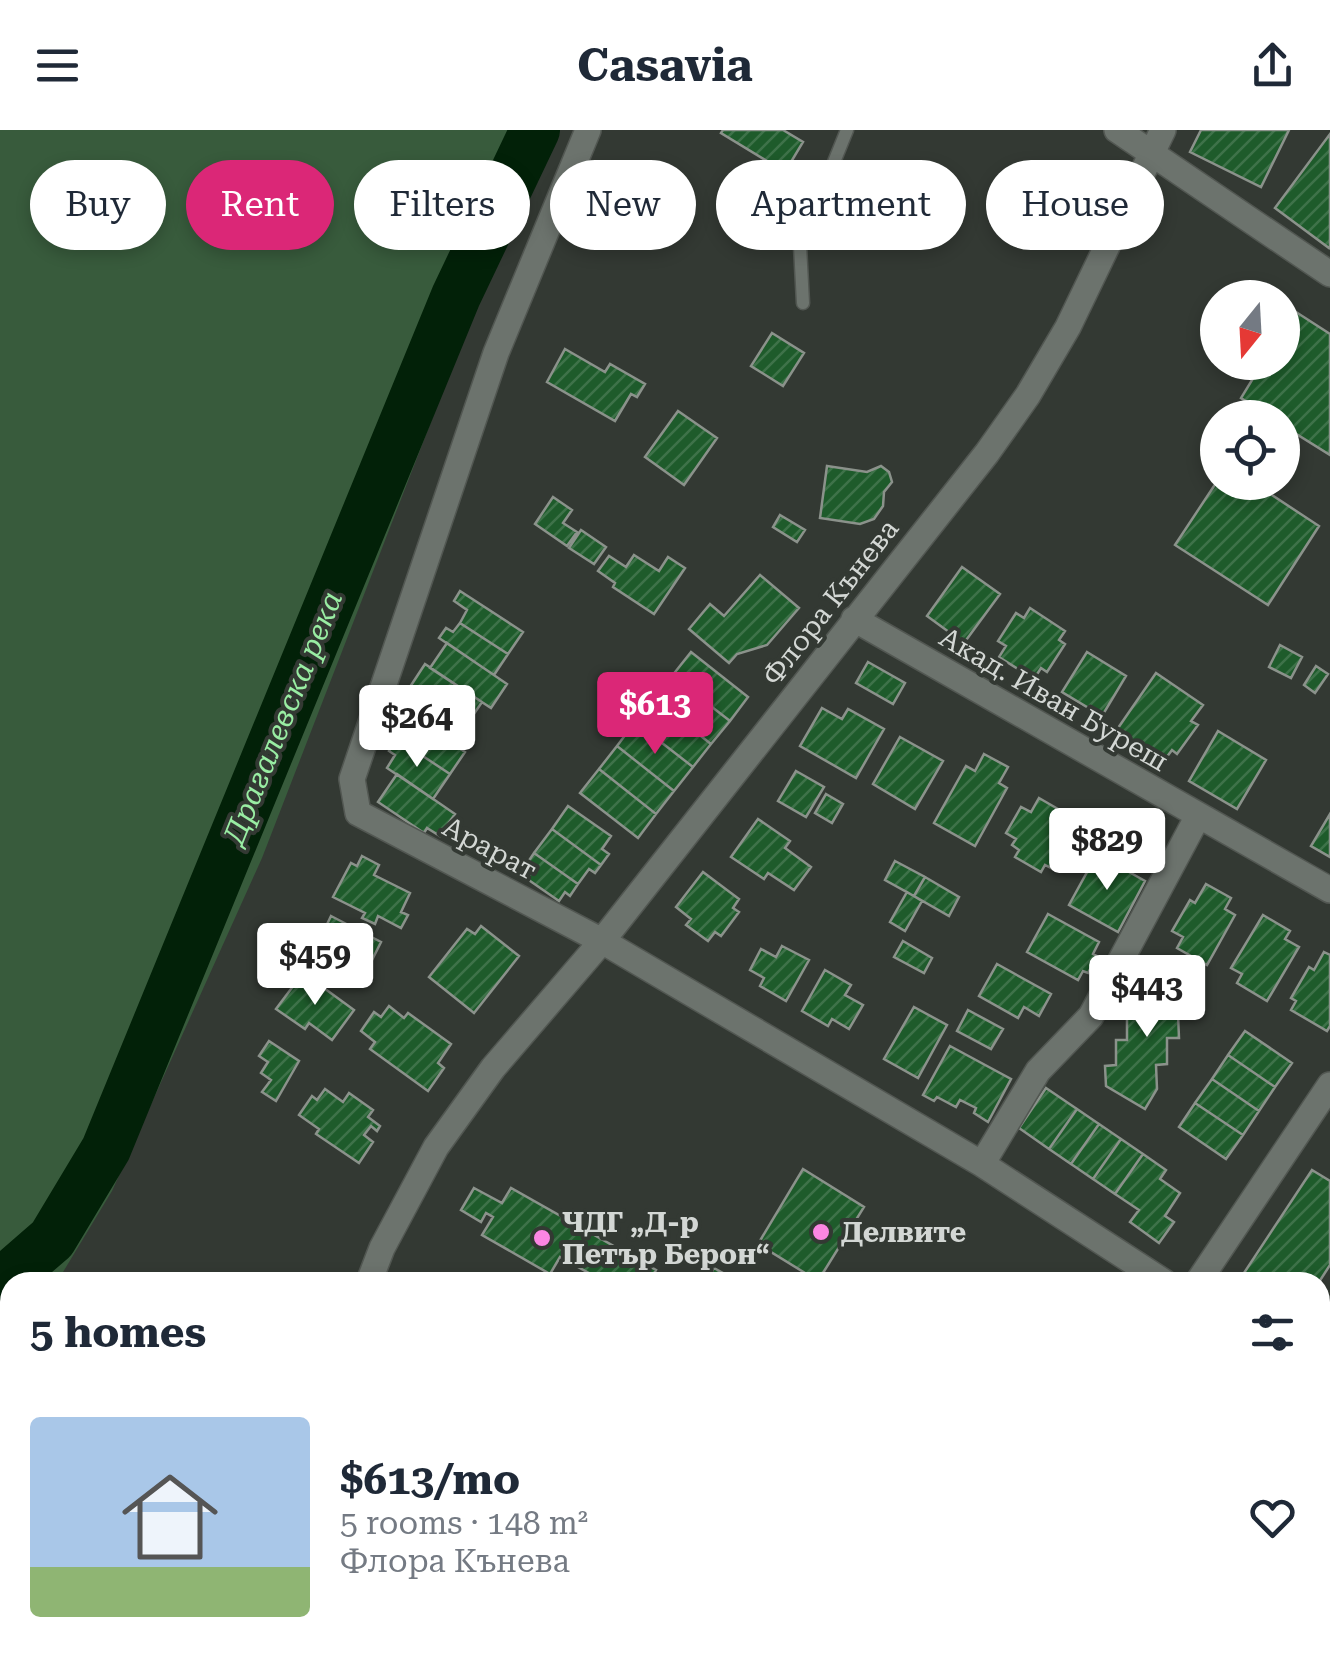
<!DOCTYPE html>
<meta charset="utf-8">
<style>
:root{--surface:#fff;--page:#f6f6f7;--text:#1f2937;--muted:#747a83;--accent:#db2777}
body{margin:0;font-family:"Roboto Serif",serif;background:var(--page);color:var(--text);height:100vh;display:flex;flex-direction:column;font-size:38px;white-space:nowrap}
*{box-sizing:border-box;margin:0}
p{font-size:32px;color:var(--muted)}
.icon{flex:none;width:55px;height:55px;fill:none;stroke:currentColor;stroke-width:2;stroke-linecap:round;stroke-linejoin:round}
.map{position:relative;flex:1;overflow:hidden}
.details{position:absolute;left:0px;top:1142px;width:1330px;height:392px;display:flex;flex-direction:column;background:var(--surface);border-radius:30px 30px 0 0;box-shadow:0 5px 15px #0003}
.details>*{flex:none}
.hud{position:absolute;left:30px;top:30px;width:1270px;height:90px;display:flex;gap:20px}
.needle{width:65px;rotate:198deg}
.buttons{position:absolute;left:1200px;top:150px;display:grid;gap:20px}
.buttons a{display:grid;place-items:center;width:100px;height:100px;border-radius:50%;background:var(--surface);box-shadow:0 5px 15px #0003;font-size:50px}
.price{position:absolute;translate:-50% -85px;padding:0 22px;border-radius:10px;background:#fff;color:#222;font-size:32px;line-height:65px;filter:drop-shadow(0 2px 5px #0008)}
.price::after{content:'';position:absolute;left:50%;top:60px;width:30px;height:22px;margin-left:-15px;background:inherit;clip-path:polygon(0 0,100% 0,50% 100%)}
.price.on{background:var(--accent);color:#fff}
ul{padding:0;list-style:none}
li{display:flex;align-items:center;gap:30px;height:250px;padding:0 30px}
li span{display:grid;place-items:center;flex:none;width:280px;height:200px;border-radius:10px;color:#555}
li>.icon{margin-inline-start:auto}
span .icon{width:120px;height:120px;fill:#fffc;stroke-width:1}
li b{font-size:42px}
h2{display:flex;justify-content:space-between;align-items:center;height:120px;padding:0 30px;font-size:42px}
.chip{padding:0 35px;border-radius:45px;background:var(--surface);box-shadow:0 5px 15px #0003;font-size:35px;line-height:90px}
.chip.on{background:var(--accent);color:#fff}
header{display:flex;justify-content:space-between;align-items:center;height:130px;padding:0 30px;background:var(--surface);font-size:45px;font-weight:700}
.map>svg:first-child{display:block}
.grass{fill:#385b3c}
.lines{fill:none;stroke-linecap:round;stroke-linejoin:round}
.river{stroke:#022108;stroke-width:50}
.building{fill:url(#building-hatch);stroke:#8b928b;stroke-width:2.5}
.lane-casing{stroke:#525752;stroke-width:15}
.street-casing{stroke:#525752;stroke-width:28}
.lane{stroke:#6c736d;stroke-width:12}
.street{stroke:#6c736d;stroke-width:25}
.poi-dot{fill:#fc86e3;stroke:#333933;stroke-width:4}
.labels{text-anchor:middle;stroke-width:8;stroke-linejoin:round;paint-order:stroke}
.street-label{font-size:28px;fill:#d3d7d4;stroke:#333933}
.poi-label{font-size:28px;font-weight:bold;fill:#d3d7d4;stroke:#333933;text-anchor:start}
.water-label{font-size:30px;font-style:italic;fill:#99eda3;stroke:#333933}
</style>
<header><svg class="icon" aria-label="menu" viewBox="0 0 24 24"><path d="M4 6h16M4 12h16M4 18h16"/></svg>Casavia<svg class="icon" aria-label="share" viewBox="0 0 24 24"><path d="M12 15V3M7 8l5-5 5 5M5 13v7h14v-7"/></svg></header>
<div class="map">
<svg width="1330" height="1533" viewBox="0 0 1330 1533">
<defs>
<pattern id="building-hatch" width="6" height="6" patternUnits="userSpaceOnUse" patternTransform="scale(2.5)"><rect width="6" height="6" fill="#1e5b2b"/><path d="M-1 1l2-2M0 6l6-6M5 7l2-2" fill="none" stroke="#3e7249"/></pattern>
</defs>
<rect width="100%" height="100%" fill="#333933"/>
<!-- grass -->
<path class="grass" d="M0 0H544L262 728 112 1061 57 1152H10V1233L0 1254Z"/>
<g class="lines">
<!-- river -->
<path class="river" d="M0 1154 52 1109 106 1019 456 166 535 0"/>
</g>
<!-- building -->
<path class="building" d="M723 0H783L803 12 785 42 721 3Z
M1201 0H1289L1261 57 1190 22Z
M1330 4V116L1329 118 1275 78Z
M1296 182 1330 204V325L1282 295V288H1272L1241 268 1263 232H1282V203Z
M772 203 804 223 783 256 751 236Z
M565 219 605 242 610 234 645 254 637 267 631 264 615 291 547 252Z
M678 281 717 308 684 355 645 327Z
M827 336 867 342 881 336 889 342 892 352 884 362 883 376 874 389 860 394 820 388Z
M1218 350V352H1252L1319 396 1268 475 1175 415Z
M553 367 572 380 563 393 577 402 567 416 535 394Z
M780 385 805 400 797 412 773 397Z
M581 400 606 417 594 434 569 418Z
M634 425 659 441 668 427 685 438 654 484 613 457 615 453 598 441 609 426 626 437Z
M962 437 1000 464 964 513 927 486Z
M760 445 799 478 767 515 737 524 729 533 689 499 710 474 724 486Z
M460 461 523 502 508 524 460 493 467 480 454 471Z
M1030 478 1065 501 1059 510 1065 514 1047 542 1041 538 1034 549 999 527 1006 516 998 511 1016 483 1024 488Z
M460 493 508 524 494 545 439 508 446 498 453 502Z
M447 513 507 554 491 578 430 538Z
M1280 515 1302 527 1291 548 1269 537Z
M691 522 748 567 730 591 672 546Z
M1087 522 1126 546 1102 586 1062 562Z
M868 532 905 553 893 574 856 553Z
M425 534 482 572 465 597 408 560Z
M1316 536 1328 544 1315 563 1304 555Z
M1156 543 1203 575 1191 591 1198 595 1177 624 1172 620 1163 632 1116 601Z
M672 546 730 591 711 614 654 569Z
M654 569 711 614 693 637 635 592Z
M822 578 842 589 848 579 884 599 856 648 800 616Z
M635 592 693 637 674 661 617 616Z
M420 593 465 622 450 644 397 609 403 600 412 605Z
M1218 601 1266 630 1237 679 1189 651Z
M900 607 943 631 915 679 873 654Z
M397 609 450 644 433 669 387 638 395 625 389 621Z
M617 616 674 661 656 684 599 639Z
M984 624 1008 637 999 653 1007 658 975 716 934 693 966 636 975 641Z
M599 639 656 684 638 708 580 663Z
M796 641 824 657 806 687 778 671Z
M397 644 455 684 440 706 427 698 424 703 378 672Z
M826 664 843 674 832 693 815 683Z
M1039 668 1082 693 1055 740 1045 735 1041 742 1015 727 1019 720 1012 715 1016 709 1006 703 1021 677 1031 682Z
M568 676 611 706 602 719 609 724 601 735 552 699Z
M1330 684V727L1311 716Z
M758 689 790 711 785 718 811 737 794 760 768 743 764 749 731 727Z
M552 699 601 735 595 743 589 739 578 754 534 723Z
M534 723 578 754 570 766 565 762 559 771 520 744Z
M1097 724 1145 751 1118 802 1069 775Z
M362 726 379 735 374 745 410 763 401 782 408 785 401 798 378 786 375 794 362 788 365 783 333 767 351 733 357 736Z
M895 731 925 747 914 766 885 750Z
M703 742 739 769 733 778 739 782 721 806 715 802 708 811 686 795 691 789 676 777Z
M925 747 959 767 949 786 914 766Z
M1206 754 1231 768 1225 779 1235 785 1207 835 1177 818 1183 807 1172 801 1190 770 1195 773Z
M907 762 922 771 905 801 890 792Z
M1048 784 1099 812 1093 824 1097 826 1088 843 1083 841 1078 850 1027 822Z
M1263 785 1290 801 1285 809 1299 817 1267 871 1237 853 1242 844 1231 838Z
M331 786 381 812 361 852 312 826Z
M481 796 519 826 474 883 429 847 467 799 475 804Z
M903 811 932 828 924 843 894 827Z
M782 816 809 830 786 871 760 856 764 848 750 840 761 819 776 827Z
M1324 822 1330 825V896L1327 901 1291 880 1296 871 1291 868 1309 837 1314 840Z
M997 834 1051 864 1039 886 1024 877 1018 888 979 866Z
M1148 839 1189 863 1190 884H1178L1179 908H1167V934L1156 935 1157 959 1145 979 1106 956 1105 936 1116 935V910H1127V886H1141L1140 852Z
M825 840 851 855 845 865 863 875 849 899 832 889 828 896 802 881Z
M300 847 314 857 317 853 354 880 332 910 309 893 305 899 276 879Z
M389 876 404 888 408 883 451 914 438 933 444 938 428 961 370 919 375 912 361 901 374 882 381 887Z
M914 877 947 895 918 948 884 929Z
M968 880 1003 899 991 919 957 901Z
M1245 901 1292 933 1275 957 1228 925Z
M269 911 299 931 276 971 262 962 271 950 261 943 268 932 259 926Z
M950 916 1011 949 988 992 974 983 976 978 960 970 956 977 937 967 934 971 923 965Z
M1228 925 1275 957 1259 981 1212 949Z
M1212 949 1259 981 1243 1005 1195 973Z
M1046 958 1077 979 1049 1019 1019 998Z
M325 959 343 972 349 963 373 980 368 987 380 996 377 1001 371 996 364 1005 373 1012 359 1033 316 1004 319 999 299 985 312 966 317 970Z
M1195 973 1243 1005 1226 1029 1179 997Z
M1077 979 1099 994 1071 1034 1049 1019Z
M1099 994 1121 1009 1093 1049 1071 1034Z
M1121 1009 1143 1024 1115 1064 1093 1049Z
M1143 1024 1166 1040 1160 1049 1180 1063 1165 1086 1174 1092 1159 1113 1130 1092 1139 1080 1115 1064Z
M803 1039 864 1077 818 1151 758 1114Z
M1312 1040 1330 1051V1135L1319 1152H1252L1242 1146Z
M474 1058 502 1073 511 1058 656 1140 649 1152H605L560 1127 550 1144 482 1105 493 1087 486 1083 481 1092 461 1080Z
M714 1138 739 1152H706Z
M1328 1266 1330 1268V1305L1320 1300V1280Z
M10 1272V1295L0 1290Z
M0 1291 10 1296 0 1320Z
M1320 1300 1330 1305V1317L1320 1336Z
M1330 1317V1398L1320 1393V1336Z
M619 1525H662L674 1533H613Z
M968 1525H1043L1040 1533H963Z"/>
<g class="lines">
<defs>
<path id="lane" d="M803 173 800 116 847 0
M0 1340 10 1345
M313 1525 332 1533
M1125 1525 1132 1533"/>
<path id="street" d="M588 0 496 223 352 649 358 683 602 811 982 1034 1164 1152
M1117 0 1330 144
M854 489 1330 760
M982 1034 1038 941 1091 886 1198 686
M369 1152 382 1118 436 1017 493 938 602 811 987 323 1028 265 1068 197 1163 0
M1198 1152 1330 955
M1320 1416 1330 1422
M208 1533 212 1525
M1073 1533 1077 1525"/>
</defs>
<!-- lane casing -->
<use href="#lane" class="lane-casing"/>
<!-- street casing -->
<use href="#street" class="street-casing"/>
<!-- lane -->
<use href="#lane" class="lane"/>
<!-- street -->
<use href="#street" class="street"/>
</g>
<!-- markers -->
<g class="poi-dot">
<circle cx="821" cy="1102" r="10"/>
<circle cx="542" cy="1108" r="10"/>
</g>
<g class="labels">
<!-- street labels -->
<g class="street-label">
<text transform="translate(830 472) rotate(-52)" y="10">Флора Кънева</text>
<text transform="translate(1054 569) rotate(30)" y="10">Акад. Иван Буреш</text>
<text transform="translate(490 718) rotate(28)" y="10">Арарат</text>
</g>
<!-- poi labels -->
<g class="poi-label">
<text x="562" y="1102">ЧДГ „Д-р<tspan x="562" dy="32">Петър Берон“</tspan></text>
<text x="841" y="1112">Делвите</text>
</g>
<!-- water labels -->
<g class="water-label">
<text transform="translate(283 588) rotate(-68)" y="10">Драгалевска река</text>
</g>
</g>
</svg>
<div class="buttons">
<a><svg class="needle" viewBox="-14 -14 28 28"><path d="M0-13l5 13h-10z" fill="#e53935"/><path d="M0 13l5-13h-10z" fill="#747a83"/></svg></a>
<a><svg class="icon" aria-label="locate" viewBox="0 0 24 24"><circle cx="12" cy="12" r="6"/><path d="M12 2v4M12 18v4M2 12h4M18 12h4"/></svg></a>
</div>
<b class="price on" style="left:655px;top:627px">$613</b>
<b class="price" style="left:417px;top:640px">$264</b>
<b class="price" style="left:1107px;top:763px">$829</b>
<b class="price" style="left:315px;top:878px">$459</b>
<b class="price" style="left:1147px;top:910px">$443</b>
<div class="hud">
<a class="chip">Buy</a>
<a class="chip on">Rent</a>
<a class="chip">Filters</a>
<a class="chip">New</a>
<a class="chip">Apartment</a>
<a class="chip">House</a>
</div>
<section class="details">
<h2>5 homes<svg class="icon" aria-label="filters" viewBox="0 0 24 24"><path d="M4 7h16M4 17h16"/><circle cx="9" cy="7" r="2"/><circle cx="15" cy="17" r="2"/></svg></h2>
<ul>
<li><span style="background:linear-gradient(#a9c7e8 75%,#8fb573 0)"><svg class="icon" aria-label="home" viewBox="0 0 24 24"><path d="M3 11l9-7 9 7M6 9v11h12V9"/></svg></span><div><b>$613/mo</b><p>5 rooms · 148 m²</p><p>Флора Кънева</p></div><svg class="icon" aria-label="heart" viewBox="0 0 24 24"><path d="M12 20l-8-8c-3-5 5-10 8-4 3-6 11-1 8 4z"/></svg></li>
</ul>
</section>
</div>
